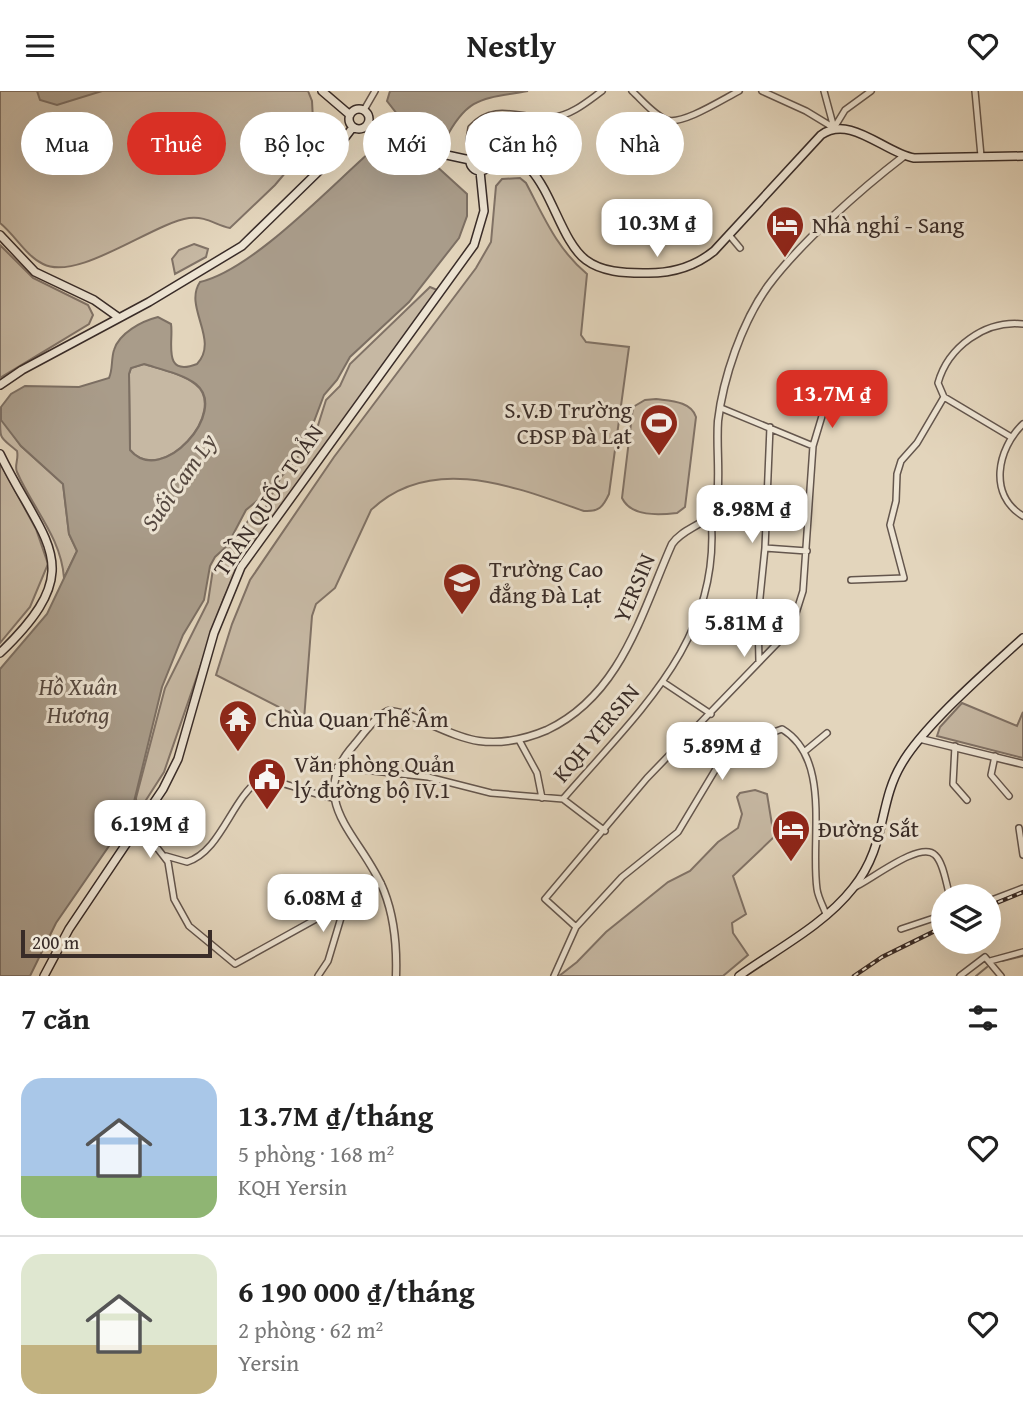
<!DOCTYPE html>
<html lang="vi">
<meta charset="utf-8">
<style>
:root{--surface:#fff;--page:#f6f6f6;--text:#222;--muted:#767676;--line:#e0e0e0;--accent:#d93025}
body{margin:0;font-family:"Gentium Book Plus",serif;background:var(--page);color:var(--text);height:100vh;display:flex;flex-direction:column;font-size:26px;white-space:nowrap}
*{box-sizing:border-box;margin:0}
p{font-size:23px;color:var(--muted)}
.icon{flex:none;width:38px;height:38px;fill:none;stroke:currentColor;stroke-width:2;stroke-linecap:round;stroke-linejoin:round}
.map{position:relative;height:885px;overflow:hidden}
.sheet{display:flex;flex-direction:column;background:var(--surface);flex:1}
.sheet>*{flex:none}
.banner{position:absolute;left:21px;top:21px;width:982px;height:63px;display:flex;gap:14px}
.buttons{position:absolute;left:931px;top:793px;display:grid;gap:14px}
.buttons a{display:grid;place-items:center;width:70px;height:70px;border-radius:50%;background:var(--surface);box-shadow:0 7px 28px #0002;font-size:35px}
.scale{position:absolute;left:21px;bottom:18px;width:191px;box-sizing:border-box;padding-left:7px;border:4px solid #392c28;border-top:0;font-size:19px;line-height:24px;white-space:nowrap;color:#392c28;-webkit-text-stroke:5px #ede4d3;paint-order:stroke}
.price{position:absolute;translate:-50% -60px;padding:0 16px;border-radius:14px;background:#fff;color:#222;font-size:23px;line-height:46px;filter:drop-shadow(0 2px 4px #0008)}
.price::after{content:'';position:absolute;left:50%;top:42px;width:21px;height:16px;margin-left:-10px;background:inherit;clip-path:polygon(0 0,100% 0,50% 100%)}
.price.on{background:var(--accent);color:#fff}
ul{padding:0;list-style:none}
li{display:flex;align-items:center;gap:21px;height:175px;padding:0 21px}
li+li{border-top:2px solid var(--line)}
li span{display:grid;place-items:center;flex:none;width:196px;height:140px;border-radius:21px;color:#555}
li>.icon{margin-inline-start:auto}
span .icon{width:84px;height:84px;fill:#fffc;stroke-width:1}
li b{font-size:30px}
h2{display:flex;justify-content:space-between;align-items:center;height:84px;padding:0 21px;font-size:30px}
.pill{padding:0 24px;border-radius:32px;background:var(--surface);box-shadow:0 7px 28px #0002;font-size:24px;line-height:63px}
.pill.on{background:var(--accent);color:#fff}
header{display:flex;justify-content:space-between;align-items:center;height:91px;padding:0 21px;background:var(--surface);font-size:32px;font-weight:700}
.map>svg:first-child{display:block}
.green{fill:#c6b8a3;stroke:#807266;stroke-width:2}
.water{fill:#a99c8a;stroke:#7c6f63;stroke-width:2;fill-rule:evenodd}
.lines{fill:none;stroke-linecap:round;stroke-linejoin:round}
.stream{stroke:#7c6f63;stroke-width:2}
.minor-casing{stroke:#64564d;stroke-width:8}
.tertiary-casing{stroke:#64564d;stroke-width:9}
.secondary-casing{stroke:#392c28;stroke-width:10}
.minor{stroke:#ede4d3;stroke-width:5}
.tertiary{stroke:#ede4d3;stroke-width:6}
.secondary{stroke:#ede4d3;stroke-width:7}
.rail-casing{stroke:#392c28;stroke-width:4.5}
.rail{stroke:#ede4d3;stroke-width:2;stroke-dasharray:5;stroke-linecap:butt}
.labels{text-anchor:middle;stroke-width:6;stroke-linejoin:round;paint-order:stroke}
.poi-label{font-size:23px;fill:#392c28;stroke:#ede4d3;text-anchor:start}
.street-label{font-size:23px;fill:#392c28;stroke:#ede4d3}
.water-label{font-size:24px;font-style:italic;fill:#554840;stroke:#ede4d3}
</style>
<header><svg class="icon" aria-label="menu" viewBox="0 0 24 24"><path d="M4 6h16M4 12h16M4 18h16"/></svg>Nestly<svg class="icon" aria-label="heart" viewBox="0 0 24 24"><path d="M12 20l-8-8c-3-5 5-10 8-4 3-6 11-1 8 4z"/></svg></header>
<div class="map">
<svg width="1023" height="885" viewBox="0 0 1023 885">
<rect width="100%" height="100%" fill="#e3d5bc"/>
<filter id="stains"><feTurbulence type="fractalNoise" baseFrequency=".00286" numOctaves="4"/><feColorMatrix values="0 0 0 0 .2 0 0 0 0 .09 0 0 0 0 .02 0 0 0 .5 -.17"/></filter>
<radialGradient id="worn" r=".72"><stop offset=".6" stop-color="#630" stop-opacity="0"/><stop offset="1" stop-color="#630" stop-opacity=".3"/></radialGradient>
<!-- green -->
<path class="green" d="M0 0H308L312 10 314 48 275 94 230 137C215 134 207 125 189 127 153 132 78 191 43 173 26 165 15 144 0 132Z
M520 87 526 92C544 126 557 158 587 183L581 244 586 251 629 256 609 403C603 416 599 421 584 420 517 397 432 361 371 419L335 497 316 513 312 525 304 629 216 584 232 533 250 489 334 366 476 177 491 151 496 95 502 88Z
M194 153 208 158 206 166 175 183 172 168 179 159Z
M0 154 33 187 88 214 93 224 89 233 0 287Z
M430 196 437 199 237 481 224 507 164 681 137 723 136 707 165 597 208 511 213 478 251 426 265 417 281 386 314 347 326 309 340 295 350 273Z
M144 273C160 278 183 283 195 293 230 319 162 397 130 359L129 283 131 277Z
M656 308C670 310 691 310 696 326L685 416 677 422C659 424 631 426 622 407L633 316 645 309Z
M0 325 21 355 63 393 69 443 77 460 64 487C61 446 33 418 17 381 14 375 19 368 17 360 0 345 0 351 0 325Z
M0 372 36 438 48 473 30 516 0 552Z
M962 612 1017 635 1023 621V667L937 645 940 636Z
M755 699 767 703 774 746 733 785 746 823 732 832 733 842 748 864 723 885H559L577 871 606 841 668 791 690 780 718 751 738 737 742 723 737 706 740 702Z"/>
<!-- water -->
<path class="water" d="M37 0H102L57 14 40 9Z
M390 0H528C484 8 468 4 445 49L442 50 433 72 467 103V125L459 147 409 211 350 266 337 289 324 304 310 341 263 405 246 419 227 455 215 466 210 475 204 509 183 544 162 596 131 723 56 832 30 885H0V578L47 523 77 460 69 443 63 393 21 355 1 329V316L11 303 25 295 79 296 109 287C113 278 111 268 114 259 119 242 142 230 158 226L171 233C174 249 161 287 197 273 220 249 183 216 200 191 252 179 328 98 370 61L380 56 420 66 429 46 426 39 401 28 387 10ZM144 273C160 278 183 283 196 293 230 320 162 397 130 359L129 283 131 277Z"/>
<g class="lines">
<!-- stream -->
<path class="stream" d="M1002 870 1023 865
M976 885 987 876"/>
<defs>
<path id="minor" d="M632 0C642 9 654 24 667 29 683 34 723 8 739 0
M762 0 806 20 834 37
M824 0 834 37
M975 0 981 65
M364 19 375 0
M834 37 845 19 871 0
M475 61 469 50 471 37C496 9 524 31 554 26 572 24 588 10 602 0
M730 145 740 157
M1023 333C997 358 988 404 1023 425
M1011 346 944 306 938 292C948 256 985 229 1023 233
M813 355 825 315
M765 457 807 460
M851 489 904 487 890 434 896 410 897 383 901 370 917 352 944 306
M759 571 758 526 765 457 770 336
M663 591 711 623
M519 649 537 682 542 707
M955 655 953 693 967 709
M804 661 827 642
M995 665 991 684 1009 705
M337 676 428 686 491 702 563 708C637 622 722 549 711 426
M563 708 605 740
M1019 737 1023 764
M133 744 158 758 168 771 174 808 189 835 235 873 381 792
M166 765 187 771C221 760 231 709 259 689 274 686 312 704 333 707
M853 797C870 790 920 749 935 764 944 772 946 794 950 805
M989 810 1023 797
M576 836 545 808 647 687 791 538 803 500 813 355 721 317
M901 838 943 824
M990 870 1023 861
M318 885 328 870 346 810
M554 885 576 836 622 786 678 741 717 676 752 649 782 638C832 668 810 749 817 798 818 806 823 815 826 823
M960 885 985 866 1001 885"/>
<path id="tertiary" d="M921 648 1023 673
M396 885C397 856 395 828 384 800 363 746 303 711 354 654 364 642 374 627 388 620 411 620 449 646 479 650 503 653 526 648 547 639 621 604 641 523 672 453 684 436 706 435 716 416 721 388 716 359 718 330 723 287 742 231 768 195 800 152 861 98 904 65"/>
<path id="secondary" d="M322 0 350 24
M349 28a10 10 0 1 1 20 0a10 10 0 1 1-20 0Z
M369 32 442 63 470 69
M470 70a10 10 0 1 1 20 0a10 10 0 1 1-20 0Z
M490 67C546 50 552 144 586 169 602 181 624 182 643 182 670 183 693 177 714 160L821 44C850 23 885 62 914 67L1023 65
M0 144 35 181 94 209 118 226
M0 294 22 279 149 211 242 155 322 77 353 36
M0 363C44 454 91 475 0 562
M44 885 69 838 163 698 178 668 214 542 241 476 474 154 484 120 480 80
M739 885C777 858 824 834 853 797 887 755 878 713 901 674 923 635 989 578 1023 547"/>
</defs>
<!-- minor casing -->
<use href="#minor" class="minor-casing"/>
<!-- tertiary casing -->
<use href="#tertiary" class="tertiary-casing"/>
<!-- secondary casing -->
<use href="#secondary" class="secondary-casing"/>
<!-- minor -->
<use href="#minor" class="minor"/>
<!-- tertiary -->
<use href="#tertiary" class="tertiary"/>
<!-- secondary -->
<use href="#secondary" class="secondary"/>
<defs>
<path id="rail" d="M989 815 1023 801
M854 885 882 866 943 836"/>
</defs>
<!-- rail casing -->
<use href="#rail" class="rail-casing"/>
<!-- rail -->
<use href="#rail" class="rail"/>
</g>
<!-- icons -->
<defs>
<symbol id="hotel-pin" viewBox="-11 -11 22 30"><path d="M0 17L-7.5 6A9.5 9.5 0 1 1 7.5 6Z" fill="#8f2418" stroke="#ede4d3"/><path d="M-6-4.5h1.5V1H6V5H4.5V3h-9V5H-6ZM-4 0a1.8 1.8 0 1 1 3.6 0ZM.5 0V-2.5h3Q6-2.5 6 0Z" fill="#fff"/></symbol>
<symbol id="stadium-pin" viewBox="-11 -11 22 30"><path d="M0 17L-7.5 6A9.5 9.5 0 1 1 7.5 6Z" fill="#8f2418" stroke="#ede4d3"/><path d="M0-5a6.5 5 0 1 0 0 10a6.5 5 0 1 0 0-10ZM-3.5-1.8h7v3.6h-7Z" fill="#fff"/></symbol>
<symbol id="university-pin" viewBox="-11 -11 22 30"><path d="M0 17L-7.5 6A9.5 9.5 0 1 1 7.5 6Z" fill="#8f2418" stroke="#ede4d3"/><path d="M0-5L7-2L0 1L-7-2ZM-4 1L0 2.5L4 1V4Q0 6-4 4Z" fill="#fff"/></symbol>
<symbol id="temple-pin" viewBox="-11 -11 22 30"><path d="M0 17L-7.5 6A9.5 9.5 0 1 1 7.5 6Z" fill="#8f2418" stroke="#ede4d3"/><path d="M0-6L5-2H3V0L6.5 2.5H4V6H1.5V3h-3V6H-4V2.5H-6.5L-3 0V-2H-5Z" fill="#fff"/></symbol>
<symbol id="civic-pin" viewBox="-11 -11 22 30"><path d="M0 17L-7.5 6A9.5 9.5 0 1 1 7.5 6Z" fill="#8f2418" stroke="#ede4d3"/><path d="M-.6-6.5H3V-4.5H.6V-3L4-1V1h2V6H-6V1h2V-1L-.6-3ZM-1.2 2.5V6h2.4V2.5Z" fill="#fff"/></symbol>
</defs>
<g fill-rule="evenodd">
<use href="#hotel-pin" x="763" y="112" width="44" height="60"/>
<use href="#stadium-pin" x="637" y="310" width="44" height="60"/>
<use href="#university-pin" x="440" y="469" width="44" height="60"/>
<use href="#temple-pin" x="216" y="606" width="44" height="60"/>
<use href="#civic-pin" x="245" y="664" width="44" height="60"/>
<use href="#hotel-pin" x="769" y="716" width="44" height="60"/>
</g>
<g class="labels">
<!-- poi labels -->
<g class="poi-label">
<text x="812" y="142">Nhà nghỉ - Sang</text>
<text x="632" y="327" text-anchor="end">S.V.Đ Trường<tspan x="632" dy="26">CĐSP Đà Lạt</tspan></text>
<text x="489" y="486">Trường Cao<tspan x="489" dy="26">đẳng Đà Lạt</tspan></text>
<text x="265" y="636">Chùa Quan Thế Âm</text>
<text x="294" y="681">Văn phòng Quản<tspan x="294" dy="26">lý đường bộ IV.1</tspan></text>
<text x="818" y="746">Đường Sắt</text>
</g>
<!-- street labels -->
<g class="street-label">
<text transform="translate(268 409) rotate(-56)" y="8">TRẦN QUỐC TOẢN</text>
<text transform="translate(634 497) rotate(-67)" y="8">YERSIN</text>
<text transform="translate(596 642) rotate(-50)" y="8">KQH YERSIN</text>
</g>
<!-- water labels -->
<g class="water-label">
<text transform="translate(179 391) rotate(-55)" y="8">Suối Cam Ly</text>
<text x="78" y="604">Hồ Xuân<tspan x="78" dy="28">Hương</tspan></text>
</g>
</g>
<rect width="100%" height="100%" filter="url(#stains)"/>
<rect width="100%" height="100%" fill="url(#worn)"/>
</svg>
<div class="buttons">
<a><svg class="icon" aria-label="layers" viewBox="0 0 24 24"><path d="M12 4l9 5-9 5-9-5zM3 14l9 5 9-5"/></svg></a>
</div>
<div class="scale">200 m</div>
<b class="price" style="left:657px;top:168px">10.3M ₫</b>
<b class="price on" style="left:832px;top:339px">13.7M ₫</b>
<b class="price" style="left:752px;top:454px">8.98M ₫</b>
<b class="price" style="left:744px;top:568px">5.81M ₫</b>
<b class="price" style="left:722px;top:691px">5.89M ₫</b>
<b class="price" style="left:150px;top:769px">6.19M ₫</b>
<b class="price" style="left:323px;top:843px">6.08M ₫</b>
<div class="banner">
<a class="pill">Mua</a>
<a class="pill on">Thuê</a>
<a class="pill">Bộ lọc</a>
<a class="pill">Mới</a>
<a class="pill">Căn hộ</a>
<a class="pill">Nhà</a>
</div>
</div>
<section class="sheet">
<h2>7 căn<svg class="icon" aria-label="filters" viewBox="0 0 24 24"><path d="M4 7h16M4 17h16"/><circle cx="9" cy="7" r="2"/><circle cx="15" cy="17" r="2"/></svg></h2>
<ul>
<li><span style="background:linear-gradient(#a9c7e8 70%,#8fb573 0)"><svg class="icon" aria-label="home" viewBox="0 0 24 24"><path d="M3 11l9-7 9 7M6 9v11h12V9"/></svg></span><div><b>13.7M ₫/tháng</b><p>5 phòng · 168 m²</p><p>KQH Yersin</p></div><svg class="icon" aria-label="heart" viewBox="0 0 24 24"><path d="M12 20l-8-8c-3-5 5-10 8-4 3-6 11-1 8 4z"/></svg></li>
<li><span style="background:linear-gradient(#dfe7d0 65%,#c2b280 0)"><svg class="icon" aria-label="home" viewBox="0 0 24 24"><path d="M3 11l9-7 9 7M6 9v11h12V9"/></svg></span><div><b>6 190 000 ₫/tháng</b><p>2 phòng · 62 m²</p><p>Yersin</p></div><svg class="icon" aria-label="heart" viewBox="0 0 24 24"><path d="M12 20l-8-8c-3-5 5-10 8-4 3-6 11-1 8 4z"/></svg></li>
</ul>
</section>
